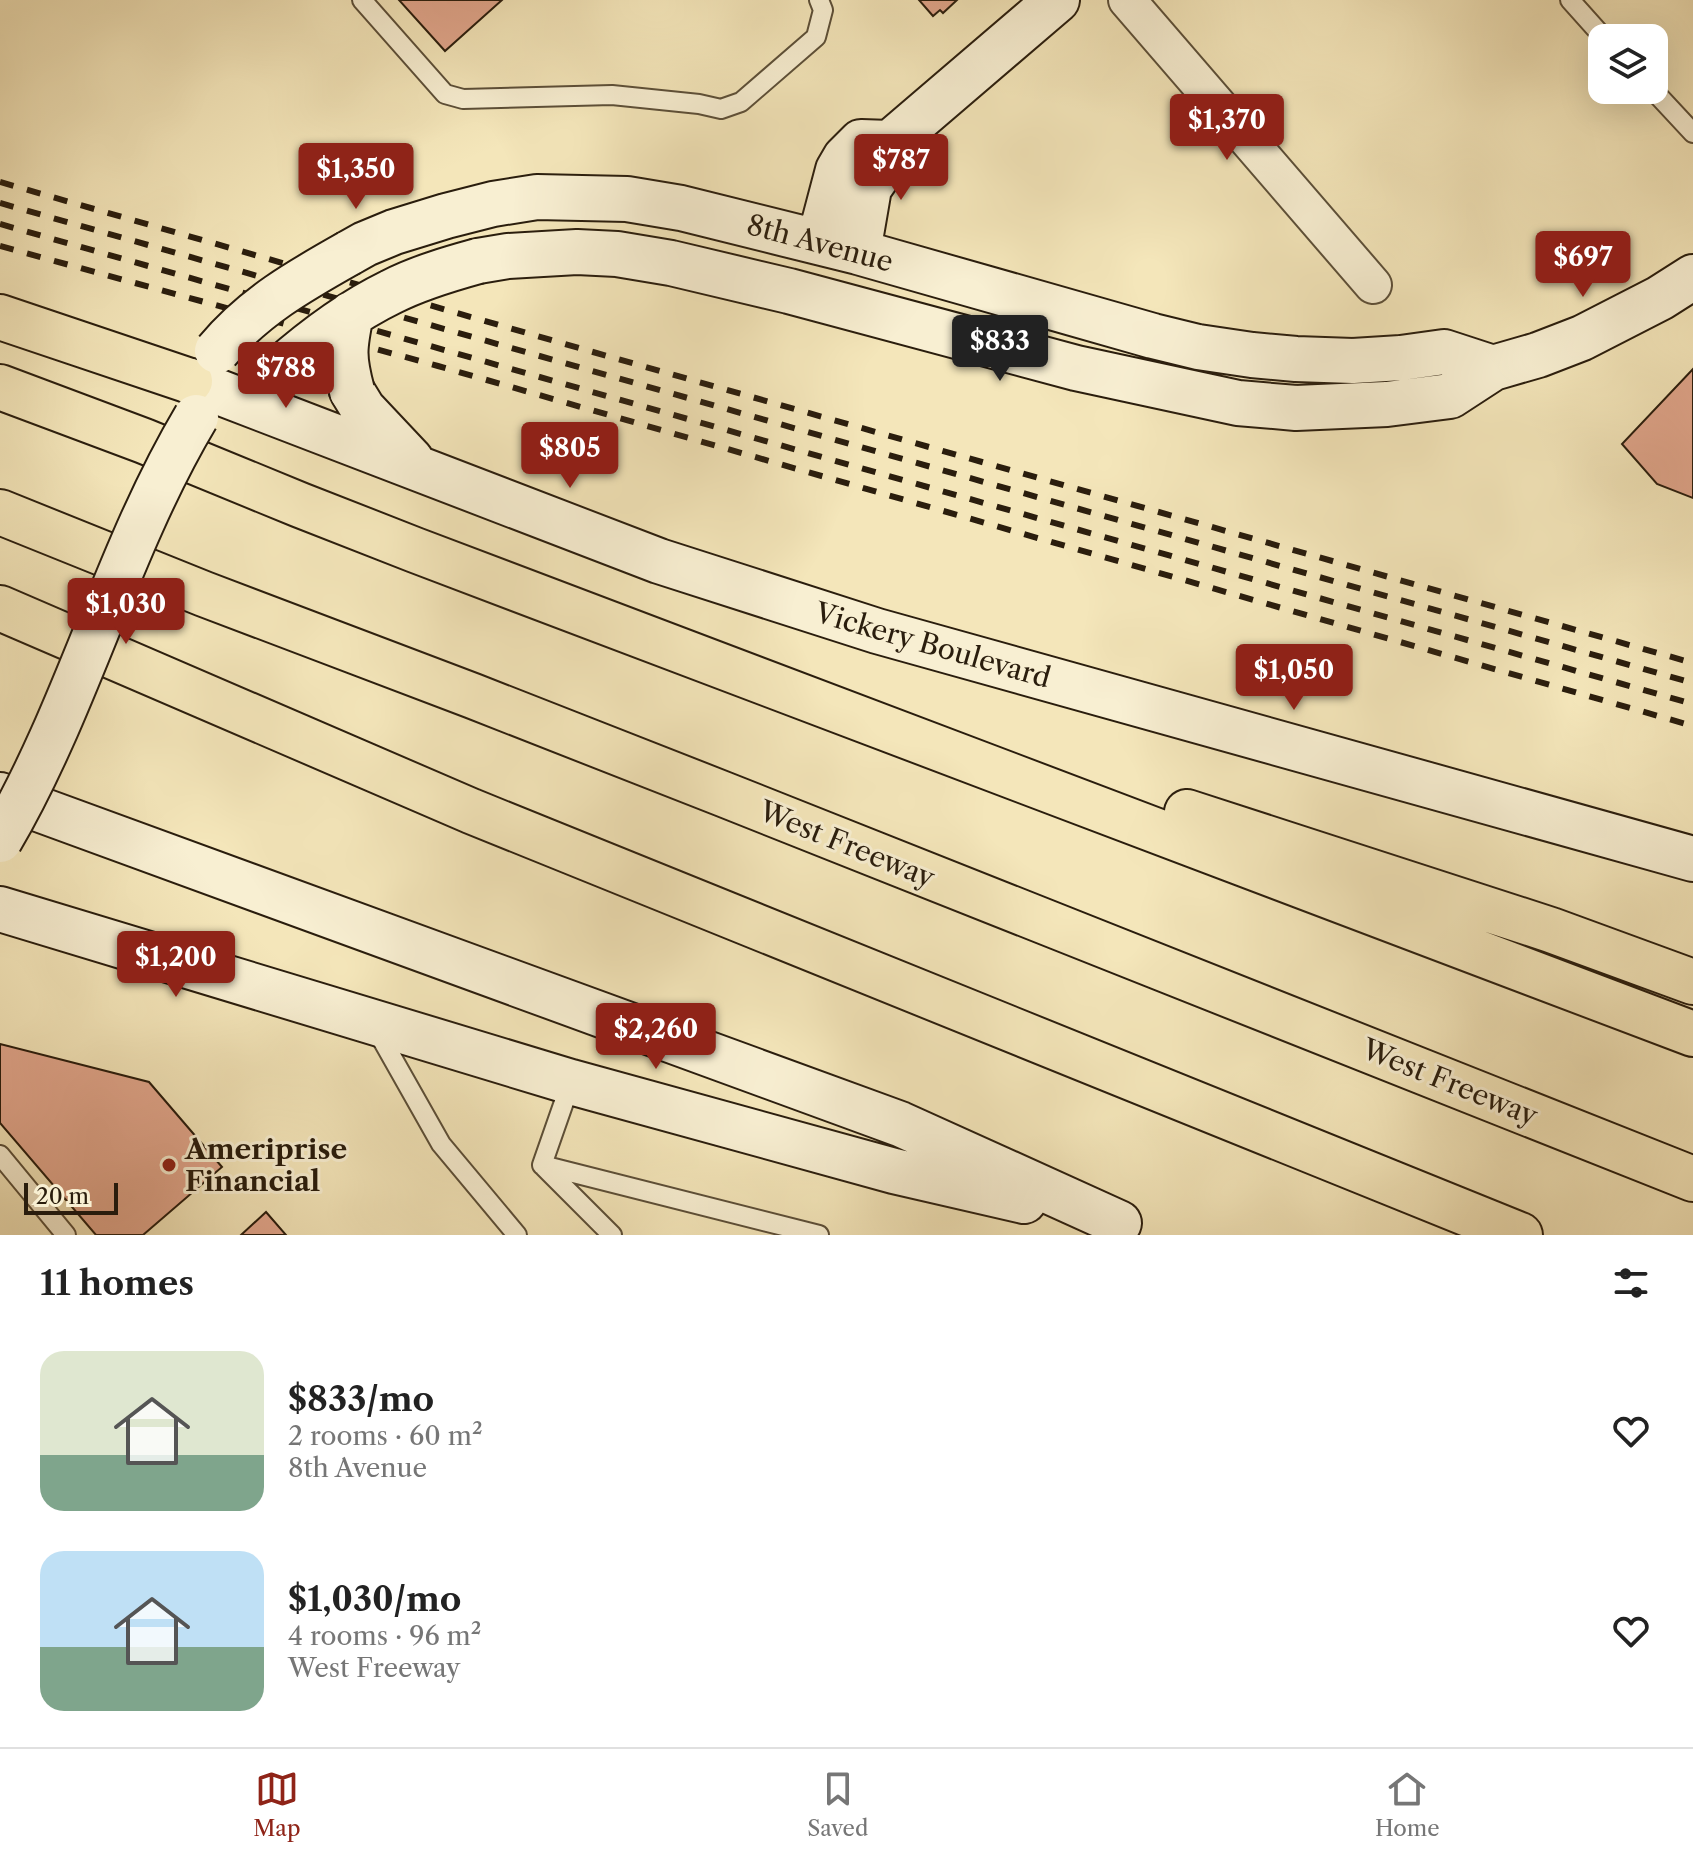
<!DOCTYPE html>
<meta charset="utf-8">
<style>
:root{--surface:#fff;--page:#f6f6f6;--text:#222;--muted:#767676;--line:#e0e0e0;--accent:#8f2418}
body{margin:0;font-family:"Libre Caslon Text",serif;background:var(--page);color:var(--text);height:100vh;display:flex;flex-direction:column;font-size:30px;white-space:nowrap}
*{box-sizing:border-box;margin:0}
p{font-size:26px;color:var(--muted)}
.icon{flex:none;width:44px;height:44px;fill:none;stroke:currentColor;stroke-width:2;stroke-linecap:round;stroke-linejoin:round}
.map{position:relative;height:1235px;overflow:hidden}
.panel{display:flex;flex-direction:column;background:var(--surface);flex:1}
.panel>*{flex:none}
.controls{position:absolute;left:1588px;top:24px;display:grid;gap:16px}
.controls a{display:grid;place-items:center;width:80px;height:80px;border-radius:16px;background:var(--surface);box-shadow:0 8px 32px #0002;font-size:40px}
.scale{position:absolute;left:24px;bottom:20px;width:94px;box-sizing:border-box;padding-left:8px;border:4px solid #2a1d0d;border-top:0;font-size:22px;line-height:28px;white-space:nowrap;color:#2a1d0d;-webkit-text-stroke:6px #f8efd2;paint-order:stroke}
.price{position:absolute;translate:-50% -68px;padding:0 18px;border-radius:8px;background:var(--accent);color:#fff;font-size:26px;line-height:52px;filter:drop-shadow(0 2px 4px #0008)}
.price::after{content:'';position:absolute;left:50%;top:48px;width:24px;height:18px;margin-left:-12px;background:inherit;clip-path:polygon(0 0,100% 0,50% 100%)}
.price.selected{background:#222;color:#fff}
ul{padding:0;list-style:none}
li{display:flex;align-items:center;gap:24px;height:200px;padding:0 40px}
li span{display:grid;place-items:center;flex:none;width:224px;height:160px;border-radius:24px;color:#555}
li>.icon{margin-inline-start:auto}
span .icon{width:96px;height:96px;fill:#fffc;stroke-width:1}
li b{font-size:34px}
h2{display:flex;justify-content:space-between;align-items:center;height:96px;padding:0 40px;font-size:34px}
.menu{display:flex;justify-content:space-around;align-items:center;height:112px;border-top:2px solid var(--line);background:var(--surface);font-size:22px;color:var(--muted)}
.menu a{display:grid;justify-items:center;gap:4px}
.menu .selected{color:var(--accent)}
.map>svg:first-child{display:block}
.building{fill:#e1a68c;stroke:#2a1d0d;stroke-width:2}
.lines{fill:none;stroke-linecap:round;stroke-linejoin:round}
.lane-casing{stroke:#5c4f38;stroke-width:22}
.street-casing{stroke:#5c4f38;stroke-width:40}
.secondary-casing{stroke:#2a1d0d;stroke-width:48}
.highway-casing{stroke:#2a1d0d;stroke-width:48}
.lane{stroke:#f8efd2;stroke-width:18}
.street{stroke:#f8efd2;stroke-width:36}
.secondary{stroke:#f8efd2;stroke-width:44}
.highway{stroke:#f4e6ba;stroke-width:44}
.rail{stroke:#2a1d0d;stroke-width:6;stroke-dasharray:14 14;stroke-linecap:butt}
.secondary-bridge-casing{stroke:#2a1d0d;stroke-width:48;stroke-linecap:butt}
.secondary-bridge{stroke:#f8efd2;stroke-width:44}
.poi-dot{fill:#8f2418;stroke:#f8efd2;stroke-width:3}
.labels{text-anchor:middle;stroke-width:6;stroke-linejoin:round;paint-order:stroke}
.street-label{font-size:28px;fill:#2a1d0d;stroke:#f8efd2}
.poi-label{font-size:28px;font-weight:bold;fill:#2a1d0d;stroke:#f8efd2;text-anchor:start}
</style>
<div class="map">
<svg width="1693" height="1235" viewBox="0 0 1693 1235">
<rect width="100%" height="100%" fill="#f4e6ba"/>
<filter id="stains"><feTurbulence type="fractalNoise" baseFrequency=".0025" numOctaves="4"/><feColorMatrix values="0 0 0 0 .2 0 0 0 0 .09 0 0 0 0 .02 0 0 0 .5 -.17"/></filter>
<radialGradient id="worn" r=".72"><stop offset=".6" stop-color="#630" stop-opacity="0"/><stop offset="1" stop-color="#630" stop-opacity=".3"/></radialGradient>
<!-- building -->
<path class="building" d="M399 0H502L445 51Z
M919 0H957L943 13 940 10 933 16Z
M1693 369V498L1657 484 1622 444Z
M0 1044 149 1082 222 1167 143 1235H96L0 1123Z
M266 1212 286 1235H241Z"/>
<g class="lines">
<defs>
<path id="lane" d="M362 0 445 94 463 99 612 95 699 104 721 109 741 102 816 37 823 10 819 0
M1570 0 1604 38
M1653 90 1693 133
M376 1029 441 1144 517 1235
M0 1155 66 1235
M542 1165 819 1235
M542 1165 571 1082
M544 1167 612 1235"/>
<path id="street" d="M1127 0 1373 285"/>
<path id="secondary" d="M819 242 838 170 845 158 861 142 890 143
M858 252 869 188 885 165 890 143 1057 0
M349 253 365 244 394 232 446 216 493 204 537 197 627 199 681 208 858 252 1153 336 1198 347 1252 355 1296 359 1353 361 1401 358 1444 352 1493 368
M478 261 508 256 577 252 617 254 671 263 789 291 1076 368 1238 403 1296 408 1387 404 1450 396 1493 368 1538 355 1582 338 1660 298 1693 277
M190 381 659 561 877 631 1693 859
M352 391 363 409 411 460
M0 795 900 1124 1119 1223
M0 909 571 1082 894 1171 1024 1201"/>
<path id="highway" d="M0 317 190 381
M0 387 144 441 300 505 415 550 1693 1034
M0 512 204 594 473 696 723 794 1693 1179
M0 608 471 811 1520 1235
M1187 812 1551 930 1693 982"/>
</defs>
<!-- lane casing -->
<use href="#lane" class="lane-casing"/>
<!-- street casing -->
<use href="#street" class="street-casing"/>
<!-- secondary casing -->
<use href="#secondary" class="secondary-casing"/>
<!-- highway casing -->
<use href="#highway" class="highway-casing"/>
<!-- lane -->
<use href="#lane" class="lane"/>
<!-- street -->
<use href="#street" class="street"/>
<!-- secondary -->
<use href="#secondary" class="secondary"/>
<!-- highway -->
<use href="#highway" class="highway"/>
<!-- rail -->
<path class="rail" d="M0 182 607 356 1693 663
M0 203 1693 683
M0 224 1693 704
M0 246 438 366 1693 726"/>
<defs>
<path id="secondary-bridge" d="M351 314C344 348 343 357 352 391
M217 351C253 307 301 280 349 253
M280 369C314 339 350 312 391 292 418 278 449 269 478 261
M0 840C79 705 116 551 196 417"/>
</defs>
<!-- secondary-bridge casing -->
<use href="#secondary-bridge" class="secondary-bridge-casing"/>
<!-- secondary-bridge -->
<use href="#secondary-bridge" class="secondary-bridge"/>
</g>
<!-- markers -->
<circle class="poi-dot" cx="169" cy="1165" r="8"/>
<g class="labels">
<!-- street labels -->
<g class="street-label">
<text transform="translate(820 243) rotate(15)" y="10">8th Avenue</text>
<text transform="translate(933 645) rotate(16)" y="10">Vickery Boulevard</text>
<text transform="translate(847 844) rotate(22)" y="10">West Freeway</text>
<text transform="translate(1450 1082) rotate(22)" y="10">West Freeway</text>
</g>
<!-- poi labels -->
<g class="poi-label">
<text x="185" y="1159">Ameriprise<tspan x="185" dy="32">Financial</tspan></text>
</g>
</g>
<rect width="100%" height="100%" filter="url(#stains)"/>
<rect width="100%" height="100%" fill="url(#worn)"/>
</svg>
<div class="controls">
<a><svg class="icon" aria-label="layers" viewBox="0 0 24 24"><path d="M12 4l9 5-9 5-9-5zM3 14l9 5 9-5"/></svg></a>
</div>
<div class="scale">20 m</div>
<b class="price" style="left:1227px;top:162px">$1,370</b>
<b class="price" style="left:901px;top:202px">$787</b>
<b class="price" style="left:356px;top:211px">$1,350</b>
<b class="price" style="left:1583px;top:299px">$697</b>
<b class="price selected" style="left:1000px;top:383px">$833</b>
<b class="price" style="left:286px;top:410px">$788</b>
<b class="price" style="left:570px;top:490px">$805</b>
<b class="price" style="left:126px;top:646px">$1,030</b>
<b class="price" style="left:1294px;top:712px">$1,050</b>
<b class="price" style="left:176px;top:999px">$1,200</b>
<b class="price" style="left:656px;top:1071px">$2,260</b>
</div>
<section class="panel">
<h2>11 homes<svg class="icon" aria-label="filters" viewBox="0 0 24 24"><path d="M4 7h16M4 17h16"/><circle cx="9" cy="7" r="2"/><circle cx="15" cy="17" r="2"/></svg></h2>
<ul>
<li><span style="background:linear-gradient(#dfe7d0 65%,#7fa58c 0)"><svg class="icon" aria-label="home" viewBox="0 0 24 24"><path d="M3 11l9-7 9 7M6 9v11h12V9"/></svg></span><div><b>$833/mo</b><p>2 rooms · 60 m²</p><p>8th Avenue</p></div><svg class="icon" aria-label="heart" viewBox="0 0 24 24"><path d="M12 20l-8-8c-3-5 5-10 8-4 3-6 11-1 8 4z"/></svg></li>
<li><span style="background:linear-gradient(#bfe0f5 60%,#7fa58c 0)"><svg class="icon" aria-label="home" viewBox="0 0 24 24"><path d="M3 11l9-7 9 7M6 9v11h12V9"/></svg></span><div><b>$1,030/mo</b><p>4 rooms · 96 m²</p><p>West Freeway</p></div><svg class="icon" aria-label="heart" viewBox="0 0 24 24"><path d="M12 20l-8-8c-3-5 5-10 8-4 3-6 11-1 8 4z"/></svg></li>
</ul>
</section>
<nav class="menu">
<a class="selected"><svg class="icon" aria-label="map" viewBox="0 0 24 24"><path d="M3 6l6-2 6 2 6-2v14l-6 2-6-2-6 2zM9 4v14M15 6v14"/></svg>Map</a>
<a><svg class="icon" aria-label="saved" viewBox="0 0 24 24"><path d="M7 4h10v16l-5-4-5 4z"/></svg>Saved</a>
<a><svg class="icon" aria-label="home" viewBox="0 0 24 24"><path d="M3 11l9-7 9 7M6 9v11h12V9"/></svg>Home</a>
</nav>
